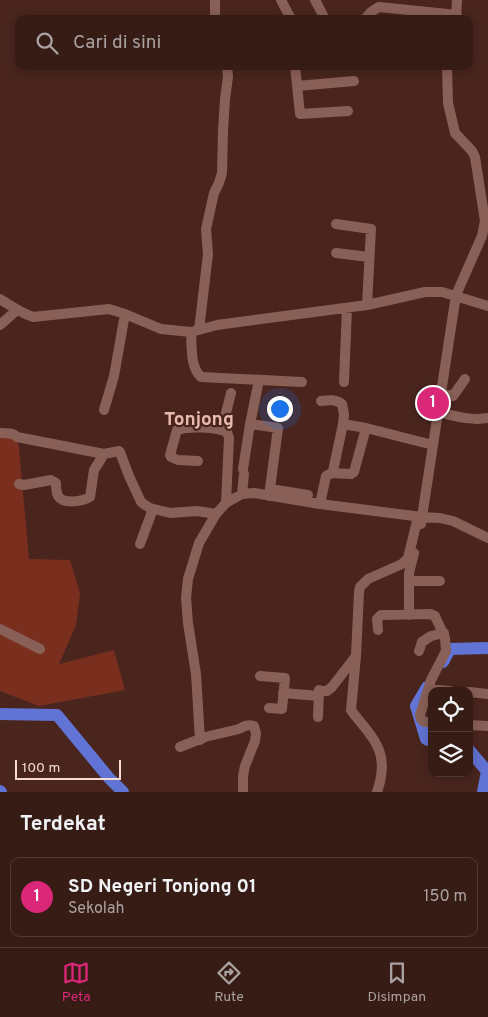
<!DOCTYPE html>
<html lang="id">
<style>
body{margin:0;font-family:Overpass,sans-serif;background:#422923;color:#f1f3f6}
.controls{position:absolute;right:15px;bottom:15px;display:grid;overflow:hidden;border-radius:10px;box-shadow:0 2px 12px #0003}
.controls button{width:45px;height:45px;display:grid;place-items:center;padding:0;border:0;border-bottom:1px solid #513a35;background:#371c16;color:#f1f3f6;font:25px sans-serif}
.scale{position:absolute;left:15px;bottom:12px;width:106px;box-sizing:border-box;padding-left:5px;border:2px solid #f3dad5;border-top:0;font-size:14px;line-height:18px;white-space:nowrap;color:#f3dad5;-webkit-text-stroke:4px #49251e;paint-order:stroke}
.you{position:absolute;left:279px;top:408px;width:18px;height:18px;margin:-12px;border:4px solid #fff;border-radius:50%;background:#1a73e8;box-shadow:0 0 0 8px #1a73e833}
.badge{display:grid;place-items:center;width:32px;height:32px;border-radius:50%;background:#db2777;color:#fff;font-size:16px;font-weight:700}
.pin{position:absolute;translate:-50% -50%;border:2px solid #fff;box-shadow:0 1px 5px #0006}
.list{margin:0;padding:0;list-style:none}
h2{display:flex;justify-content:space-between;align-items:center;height:65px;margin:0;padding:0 20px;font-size:21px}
h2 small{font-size:16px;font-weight:400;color:#aaa1a1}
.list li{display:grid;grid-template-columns:32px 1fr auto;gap:15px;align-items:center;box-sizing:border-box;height:80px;margin:0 10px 10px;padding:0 10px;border:1px solid #513a35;border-radius:10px}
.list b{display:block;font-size:19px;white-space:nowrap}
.list p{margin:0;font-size:16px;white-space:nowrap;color:#aaa1a1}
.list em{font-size:16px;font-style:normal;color:#aaa1a1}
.icon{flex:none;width:28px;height:28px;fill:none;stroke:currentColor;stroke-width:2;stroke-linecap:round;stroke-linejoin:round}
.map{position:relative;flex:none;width:488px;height:792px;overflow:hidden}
.search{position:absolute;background:#371c16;box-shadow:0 2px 12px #0003;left:15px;right:15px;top:15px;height:55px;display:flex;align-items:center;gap:12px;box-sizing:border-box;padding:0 18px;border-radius:10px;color:#aaa1a1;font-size:19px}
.sheet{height:155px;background:#371c16}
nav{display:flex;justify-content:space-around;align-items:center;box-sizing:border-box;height:70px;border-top:1px solid #513a35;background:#371c16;font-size:14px;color:#aaa1a1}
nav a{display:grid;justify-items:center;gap:2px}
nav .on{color:#db2777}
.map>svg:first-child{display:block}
.green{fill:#7a2e1e}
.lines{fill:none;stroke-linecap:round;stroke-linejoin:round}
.river{stroke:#6173d4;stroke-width:12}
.minor{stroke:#896057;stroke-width:10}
.labels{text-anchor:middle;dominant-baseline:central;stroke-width:4.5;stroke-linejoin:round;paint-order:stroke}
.quarter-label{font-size:19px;font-weight:bold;fill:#e8b9ae;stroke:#49251e}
</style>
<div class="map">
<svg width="488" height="792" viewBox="0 0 488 792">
<rect width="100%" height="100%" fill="#49251e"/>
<!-- green -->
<path class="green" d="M0,437l18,1 11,121 41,1 10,33 -4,32 -17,39 55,-14 11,40 -86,16 -39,-15z"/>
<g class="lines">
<!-- river -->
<path class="river" d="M443,662l7,-13 38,-1
M427,687l-11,19 10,33 6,2
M0,714l57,1 52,63 14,14
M469,750l18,21 -4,21
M0,791l1,1"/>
<!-- minor -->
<path class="minor" d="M281,0l10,19
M315,0l10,19
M215,19v-19
M365,19l6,-7 8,-5 78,8
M456,19l1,-19
M295,66l5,48 48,-3
M297,86l57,-5
M336,224l35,5 -4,76
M336,253l33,4
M0,299c11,7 21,14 33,18l76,-8 16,5 36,15 30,3 26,-7 150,-20 58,-13h17l46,14
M0,325l17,-15
M199,330l9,-76 -2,-25 8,-36 5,-10 3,-10 1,-42 2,-32 3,-22 -1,-11
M191,332c1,15 -1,35 10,45l101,5
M344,382l3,-74
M440,394l13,2 12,-17
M104,410l10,-34 11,-62
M438,412c17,4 33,9 50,6
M250,424l28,4 -9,68
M343,424l23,4 67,17
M222,429l9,-36
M0,433c6,0 14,0 17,4l87,17 15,-3 1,1 9,24 12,26 4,3 5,3 20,5 27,-2 19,3
M198,461l-20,-1 -7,-3 -1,-2 7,-25c13,-4 38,-3 50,2l2,6 -3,65
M243,469l7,-45 8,-39
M332,473l19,1 3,-2 12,-44
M19,484l5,1 27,-5 5,3c0,4 0,9 2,13 6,9 25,5 32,1l4,-27 10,-16
M270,489l38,6
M242,494l2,-20
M320,504l6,-28 6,-3 1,-2 10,-47 1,-10 -2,-10c-7,-5 -13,-4 -21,-3
M421,524l1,-7 18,1 13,3 35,17
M140,544l13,-35
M409,581h31
M409,615v-42l5,-20
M0,629l40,20
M378,630l-1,-11 4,-4 49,-1 5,2 10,22 1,13 -15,29 -11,35 1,4 3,3h8
M419,651l3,-9 9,-6 13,-3
M260,676l25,2 -3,31 -13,-1
M428,689l22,2
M319,691h8l5,-4 24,-31
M469,692l19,2
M283,693l36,3
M318,717l1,-27
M469,725l19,1
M200,740l-4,-66 -8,-51 -2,-25 2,-19 11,-36 17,-29 10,-11 16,-9 12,-1 66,11 102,13 34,-222 26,-59 3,-15 -10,-64 -3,-6 -17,-18 -7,-30 -1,-37
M180,747l25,-10 34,-8c5,-3 9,-5 15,-3l2,8 -1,7 -10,25 -2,10v16
M377,792c13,-38 -1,-51 -24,-79l-2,-3 5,-54 3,-64 1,-5 8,-8 34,-15 6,-6 10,-41"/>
</g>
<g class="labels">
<!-- quarter labels -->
<g class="quarter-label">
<text x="199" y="420">Tonjong</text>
</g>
</g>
</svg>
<div class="controls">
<button><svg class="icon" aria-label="locate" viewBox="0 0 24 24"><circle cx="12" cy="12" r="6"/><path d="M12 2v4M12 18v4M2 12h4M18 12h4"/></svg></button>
<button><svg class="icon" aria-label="layers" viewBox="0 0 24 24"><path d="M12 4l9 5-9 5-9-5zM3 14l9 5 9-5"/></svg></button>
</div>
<div class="scale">100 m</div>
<div class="you"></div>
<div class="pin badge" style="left:433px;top:403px">1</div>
<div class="search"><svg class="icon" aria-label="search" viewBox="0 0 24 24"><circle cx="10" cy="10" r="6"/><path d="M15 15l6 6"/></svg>Cari di sini</div>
</div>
<section class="sheet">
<h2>Terdekat<small></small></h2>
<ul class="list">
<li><span class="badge">1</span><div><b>SD Negeri Tonjong 01</b><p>Sekolah</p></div><em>150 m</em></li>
</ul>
</section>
<nav>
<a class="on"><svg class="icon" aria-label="map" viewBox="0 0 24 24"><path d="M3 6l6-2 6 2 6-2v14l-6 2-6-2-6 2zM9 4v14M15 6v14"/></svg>Peta</a>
<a><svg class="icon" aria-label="directions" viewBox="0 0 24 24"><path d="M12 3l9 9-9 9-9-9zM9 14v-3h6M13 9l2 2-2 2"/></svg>Rute</a>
<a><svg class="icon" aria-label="saved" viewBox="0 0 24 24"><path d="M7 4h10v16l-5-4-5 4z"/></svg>Disimpan</a>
</nav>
